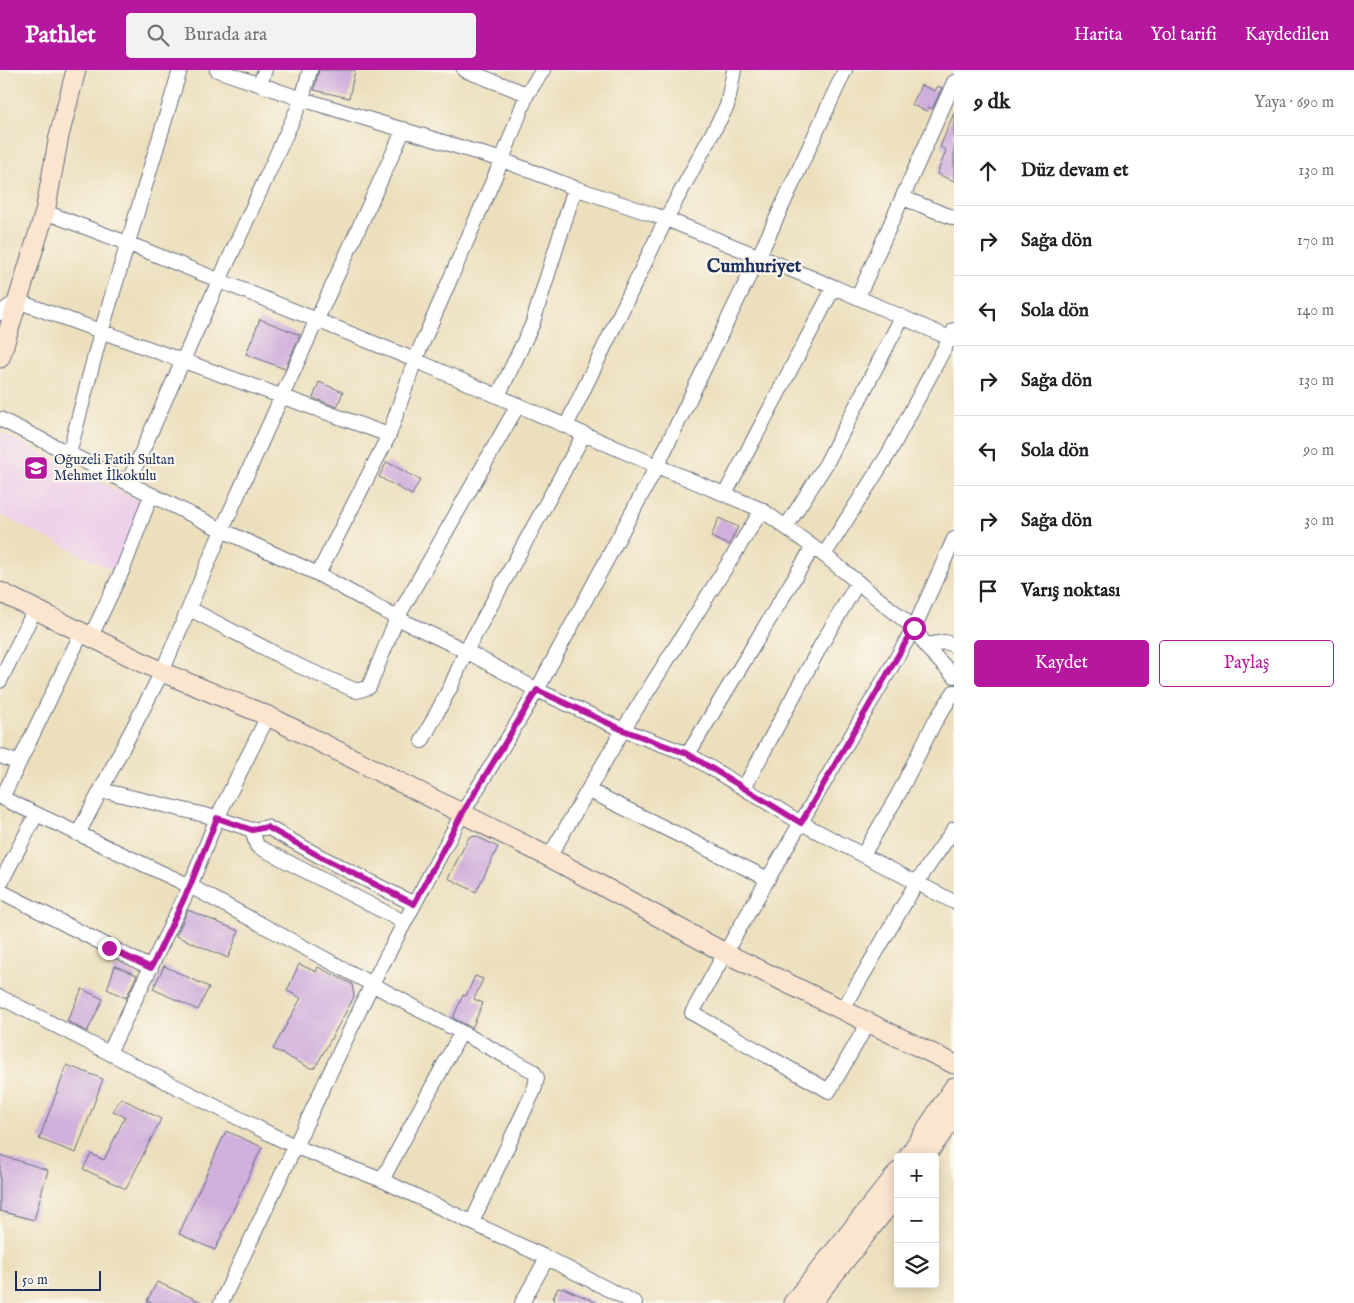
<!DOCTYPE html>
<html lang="tr">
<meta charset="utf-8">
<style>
body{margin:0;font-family:"IM FELL English",serif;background:#f2f2f2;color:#202124}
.controls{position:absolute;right:15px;bottom:15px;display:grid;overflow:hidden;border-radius:5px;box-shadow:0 2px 12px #0003}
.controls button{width:45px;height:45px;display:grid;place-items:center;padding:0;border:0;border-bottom:1px solid #e0e0e0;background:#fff;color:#202124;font:25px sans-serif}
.scale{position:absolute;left:15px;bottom:12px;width:86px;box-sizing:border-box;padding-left:5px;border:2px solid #1b2f5e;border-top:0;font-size:14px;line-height:18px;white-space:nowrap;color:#1b2f5e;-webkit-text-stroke:4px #fbf7ec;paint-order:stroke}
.stop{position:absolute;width:15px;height:15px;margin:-11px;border:4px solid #b5179e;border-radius:50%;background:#fff}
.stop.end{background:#b5179e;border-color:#fff;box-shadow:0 1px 5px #0008}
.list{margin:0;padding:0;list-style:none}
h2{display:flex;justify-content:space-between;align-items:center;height:65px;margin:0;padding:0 20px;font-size:21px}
h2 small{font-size:16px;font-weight:400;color:#757577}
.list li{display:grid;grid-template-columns:32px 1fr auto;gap:15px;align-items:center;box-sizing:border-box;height:70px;padding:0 20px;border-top:1px solid #e0e0e0}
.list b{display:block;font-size:19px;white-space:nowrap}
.list em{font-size:16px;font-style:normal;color:#757577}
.actions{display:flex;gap:10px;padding:15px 20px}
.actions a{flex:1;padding:11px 0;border:1px solid #b5179e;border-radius:5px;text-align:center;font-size:18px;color:#b5179e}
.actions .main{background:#b5179e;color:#fff}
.icon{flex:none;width:28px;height:28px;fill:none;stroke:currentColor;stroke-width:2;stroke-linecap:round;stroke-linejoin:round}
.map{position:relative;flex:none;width:954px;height:1233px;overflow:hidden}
header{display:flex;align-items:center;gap:30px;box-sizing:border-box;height:70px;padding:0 25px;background:#b5179e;color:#fff}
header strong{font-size:24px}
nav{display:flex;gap:28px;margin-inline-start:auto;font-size:18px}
.search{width:350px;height:45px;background:#f2f2f2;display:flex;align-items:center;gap:12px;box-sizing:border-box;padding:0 18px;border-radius:5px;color:#757577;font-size:19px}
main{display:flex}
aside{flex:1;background:#fff}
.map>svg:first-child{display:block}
.built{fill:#edd1e9}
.building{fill:#cfafdb}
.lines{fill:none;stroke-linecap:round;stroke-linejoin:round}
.street-casing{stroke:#646d7f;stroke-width:16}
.secondary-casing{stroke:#646d7f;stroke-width:21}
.street{stroke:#fff;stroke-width:14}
.secondary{stroke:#fce5cf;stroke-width:19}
.route{stroke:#b5179e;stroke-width:6}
.labels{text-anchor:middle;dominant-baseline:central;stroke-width:4.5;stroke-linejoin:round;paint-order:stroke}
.poi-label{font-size:14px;fill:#1b2f5e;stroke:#fbf7ec;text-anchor:start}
.district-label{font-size:19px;font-weight:bold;fill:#1b2f5e;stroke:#fbf7ec}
</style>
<header>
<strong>Pathlet</strong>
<div class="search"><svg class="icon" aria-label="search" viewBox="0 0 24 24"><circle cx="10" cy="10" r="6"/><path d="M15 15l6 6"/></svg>Burada ara</div>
<nav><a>Harita</a><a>Yol tarifi</a><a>Kaydedilen</a></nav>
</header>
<main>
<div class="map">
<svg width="954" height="1233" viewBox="0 0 954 1233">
<rect width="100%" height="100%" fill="#fbf7ec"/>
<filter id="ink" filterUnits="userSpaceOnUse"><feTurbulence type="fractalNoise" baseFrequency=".02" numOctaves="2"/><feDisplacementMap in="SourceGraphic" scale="10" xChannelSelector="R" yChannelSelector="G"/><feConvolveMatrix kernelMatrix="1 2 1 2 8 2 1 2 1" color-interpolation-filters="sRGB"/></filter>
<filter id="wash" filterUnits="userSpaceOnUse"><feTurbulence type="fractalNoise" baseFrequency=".0096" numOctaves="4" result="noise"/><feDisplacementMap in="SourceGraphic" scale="20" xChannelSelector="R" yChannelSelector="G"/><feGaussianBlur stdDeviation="1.12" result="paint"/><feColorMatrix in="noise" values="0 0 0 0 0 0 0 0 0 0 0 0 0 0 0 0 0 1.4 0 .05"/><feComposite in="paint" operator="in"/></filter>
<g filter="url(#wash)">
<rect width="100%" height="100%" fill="#ecdfbd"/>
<!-- built -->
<path class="built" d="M0,362l144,71 -26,70 -118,-58z"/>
<g id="blocks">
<!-- building -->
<path class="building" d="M319,0h36l-6,28 -35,-8z
M921,15l14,6 3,-5 4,2 -10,21 -4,-2 -2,4 -14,-6z
M954,43v68l-17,-7 9,-24 -6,-3z
M260,249l40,16 -15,34 -39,-15z
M319,312l24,10 -6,15 -24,-9z
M387,392l33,18 -8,15 -33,-18z
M719,448l19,9 -9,18 -18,-8z
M476,766l22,11 -22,45 -28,-14 21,-41z
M188,840l51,21 -11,27 -52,-22z
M299,894l17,8 2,-5 34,17 2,13 -39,71h-5l-37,-19 28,-51 -14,-7z
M115,896l22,9 -11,23 -19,-9z
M164,896l45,21 -11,23 -45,-21z
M475,906l8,3 -9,20 9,4 -11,25 -19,-10 10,-23 3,1z
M82,919l21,10 -16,33 -20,-11z
M67,995l36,14 -27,74 -37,-14z
M121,1028l40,21 -35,70 -43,-20 8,-15 13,6 21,-43 -12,-6z
M226,1061l36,16 -47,103 -36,-16z
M0,1085l48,15 -14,50 -34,-9z
M157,1212l47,21h-52l-5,-2z
M558,1218l4,1 1,-1 35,15h-45l2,-4 -2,-1z"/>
</g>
</g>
<g filter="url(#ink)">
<use href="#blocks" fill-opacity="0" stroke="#646d7f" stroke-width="1"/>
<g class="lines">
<defs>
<path id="street" d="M217,0l85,29 200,61 73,28 91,31 168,68 120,53
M464,0l63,24
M260,14l5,-14
M903,128l51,20
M45,142l82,31 288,117 242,106 105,44 62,45 90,73 15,22 25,26
M858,227l96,-215
M0,243l17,-12 372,134
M498,326l34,-71 43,-137
M0,349l222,111 96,44 79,44 69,33 71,39 86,40 65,24 113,69 153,79
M566,356l100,-207 61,-113 7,-36
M69,384l32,-122 79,-262
M128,413c57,-129 116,-256 174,-384l8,-29
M725,424l109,-207
M786,457l40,-63 76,-147
M824,485l65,-102 65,-123
M318,504l71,-139 26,-75 87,-200 25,-66 16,-24
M190,539l109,57 58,25 12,-4 28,-69 121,-213
M91,566l32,-67 28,-74
M926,575l19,-3 9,3
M0,611l35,-72
M422,671l29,-55 15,-35 118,-217
M688,684l125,-207
M0,686l19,7
M744,718l77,-143 37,-63
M101,720l116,28 35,12 5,16 147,76
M588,720l180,89
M0,727l190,89 343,185 4,7 -3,12 -62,132
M2,728l80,-166
M252,760l15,-3 54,30 93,47
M78,764l84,-162 60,-142 60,-134 122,-267
M863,785l36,-62 35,-70 20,-31
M549,787l74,-127 139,-220
M0,814l36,-69
M0,821l151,77
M0,927l109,56 187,94 86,33 165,78 88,45
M842,941l75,-129 37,-53
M868,953l-39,68 -137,-78 33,-60 189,-325 40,-89
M109,983l81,-167 27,-68 51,-102
M382,1110l79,-147
M221,1233l151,-319 90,-170 75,-124 120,-224 108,-223 80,-173
M522,1233l25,-45"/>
<path id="secondary" d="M0,288l45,-146 14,-76 17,-66
M0,522l162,80 106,44 281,141 176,96 229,111
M908,1087l46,-70
M925,1087l29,-41
M793,1233l105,-131
M811,1233l87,-109"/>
</defs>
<!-- street casing -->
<use href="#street" class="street-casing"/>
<!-- secondary casing -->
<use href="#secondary" class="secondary-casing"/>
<!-- street -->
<use href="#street" class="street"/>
<!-- secondary -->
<use href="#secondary" class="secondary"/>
</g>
</g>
<g class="lines" filter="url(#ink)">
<!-- route -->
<path class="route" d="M109,878l42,20 39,-82 27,-68 35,12 15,-3 54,30 93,47 48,-90 75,-124 86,40 65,24 113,69 113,-195"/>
</g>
<!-- icons -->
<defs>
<symbol id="school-square" viewBox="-11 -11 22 22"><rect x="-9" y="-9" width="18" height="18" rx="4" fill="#b5179e" stroke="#fbf7ec"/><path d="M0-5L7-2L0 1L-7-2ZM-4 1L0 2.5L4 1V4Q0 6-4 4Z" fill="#fff"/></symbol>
</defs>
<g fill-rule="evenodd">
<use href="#school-square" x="22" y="384" width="28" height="28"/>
</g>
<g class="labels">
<!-- poi labels -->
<g class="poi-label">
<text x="54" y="390">Oğuzeli Fatih Sultan<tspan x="54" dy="16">Mehmet İlkokulu</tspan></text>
</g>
<!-- district labels -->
<g class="district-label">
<text x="754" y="197">Cumhuriyet</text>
</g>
</g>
</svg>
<div class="controls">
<button>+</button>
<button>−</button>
<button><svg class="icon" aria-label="layers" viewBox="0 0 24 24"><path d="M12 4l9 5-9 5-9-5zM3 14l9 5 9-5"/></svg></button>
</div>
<div class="scale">50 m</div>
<div class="stop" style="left:914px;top:558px"></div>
<div class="stop end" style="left:109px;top:878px"></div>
</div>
<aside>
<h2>9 dk<small>Yaya · 690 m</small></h2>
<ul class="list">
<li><svg class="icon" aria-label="ahead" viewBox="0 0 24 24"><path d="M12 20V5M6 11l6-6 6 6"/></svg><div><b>Düz devam et</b></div><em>130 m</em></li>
<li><svg class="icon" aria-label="right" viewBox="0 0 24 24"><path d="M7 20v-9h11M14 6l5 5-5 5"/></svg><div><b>Sağa dön</b></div><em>170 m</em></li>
<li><svg class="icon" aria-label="left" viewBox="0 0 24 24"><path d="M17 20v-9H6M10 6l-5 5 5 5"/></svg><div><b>Sola dön</b></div><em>140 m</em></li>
<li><svg class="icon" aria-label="right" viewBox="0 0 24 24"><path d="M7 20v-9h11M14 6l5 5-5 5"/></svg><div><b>Sağa dön</b></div><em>130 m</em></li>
<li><svg class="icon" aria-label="left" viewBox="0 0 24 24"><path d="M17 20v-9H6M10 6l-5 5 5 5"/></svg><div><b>Sola dön</b></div><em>90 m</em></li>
<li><svg class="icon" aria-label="right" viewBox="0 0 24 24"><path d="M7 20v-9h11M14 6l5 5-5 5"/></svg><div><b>Sağa dön</b></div><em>30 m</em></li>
<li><svg class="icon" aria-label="arrive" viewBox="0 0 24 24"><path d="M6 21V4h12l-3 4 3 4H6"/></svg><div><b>Varış noktası</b></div></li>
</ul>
<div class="actions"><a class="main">Kaydet</a><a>Paylaş</a></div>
</aside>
</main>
